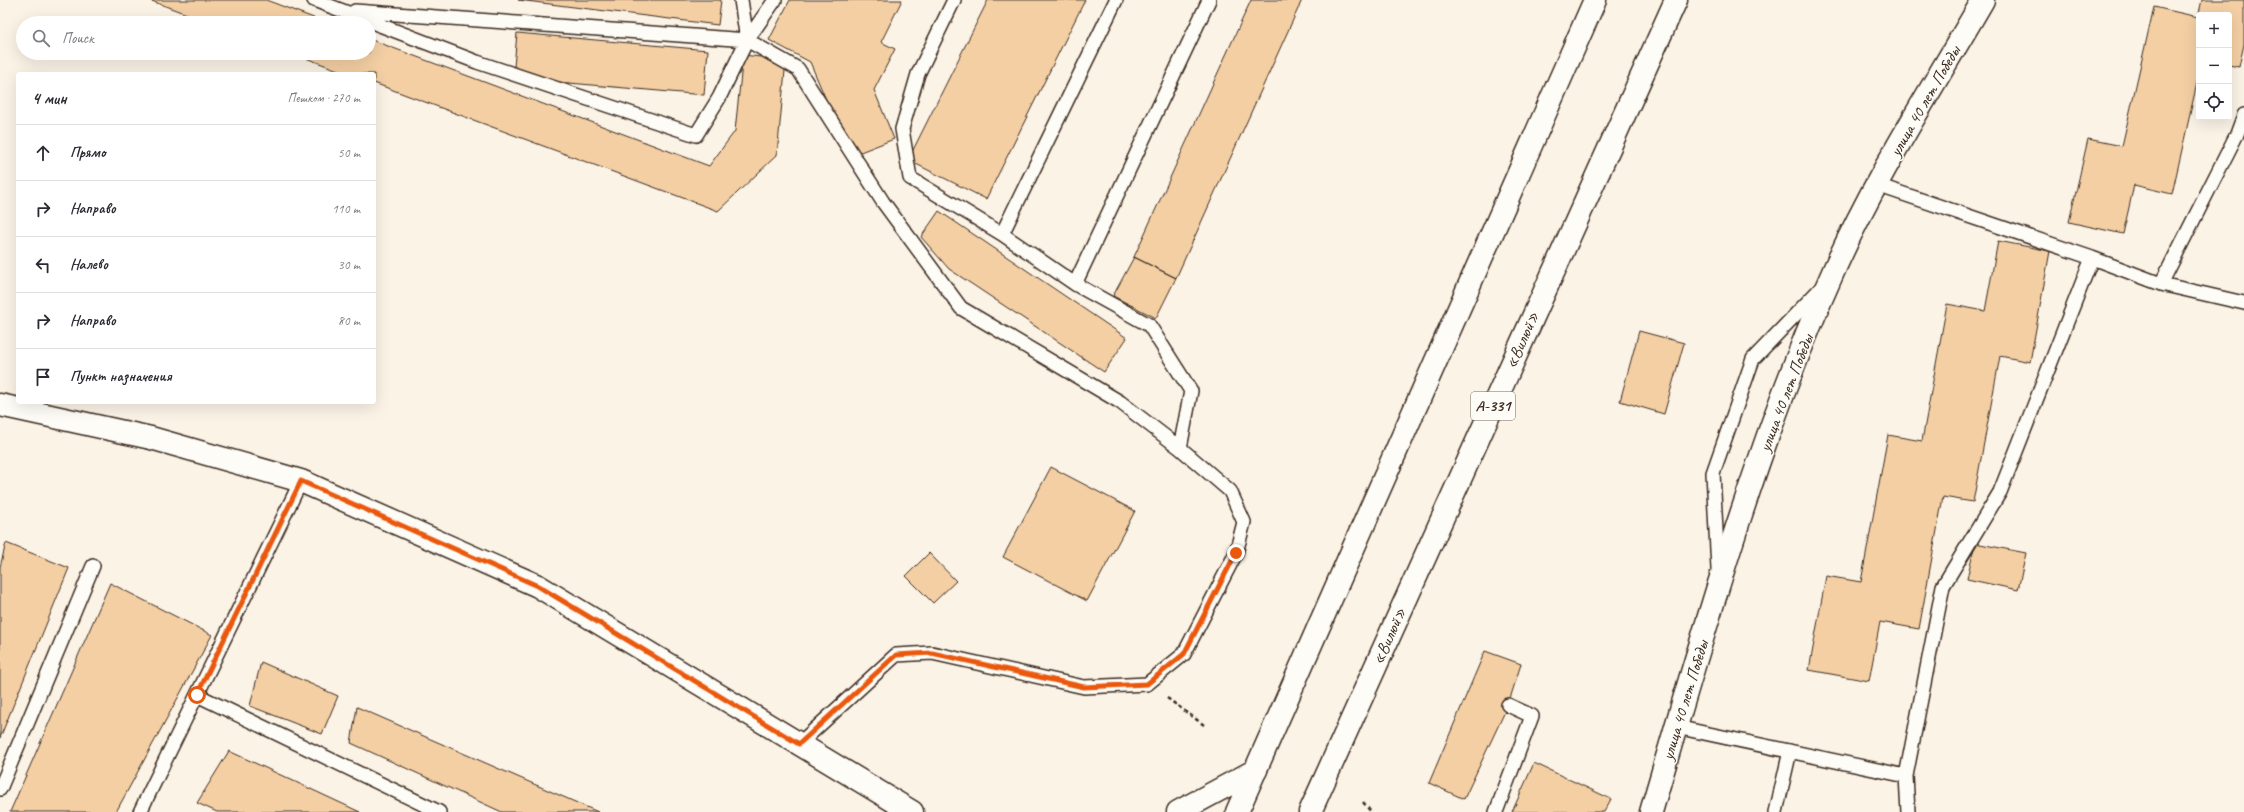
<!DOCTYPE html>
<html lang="ru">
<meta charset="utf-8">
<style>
body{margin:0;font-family:Caveat,sans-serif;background:#f2f2f3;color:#2b2b33}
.controls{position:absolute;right:12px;top:12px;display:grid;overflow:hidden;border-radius:4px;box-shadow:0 4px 16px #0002}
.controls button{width:36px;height:36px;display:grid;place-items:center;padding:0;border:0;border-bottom:1px solid #e1e1e2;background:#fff;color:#2b2b33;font:20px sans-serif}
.stop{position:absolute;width:12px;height:12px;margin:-9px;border:3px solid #ea580c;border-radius:50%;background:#fff}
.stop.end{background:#ea580c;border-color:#fff;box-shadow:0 1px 4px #0008}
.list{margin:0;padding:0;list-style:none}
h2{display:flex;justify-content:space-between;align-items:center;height:52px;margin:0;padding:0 16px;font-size:17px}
h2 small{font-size:13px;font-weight:400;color:#7c7c81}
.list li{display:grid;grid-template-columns:26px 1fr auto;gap:12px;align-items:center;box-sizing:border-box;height:56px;padding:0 16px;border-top:1px solid #e1e1e2}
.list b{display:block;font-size:15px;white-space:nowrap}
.list em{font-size:13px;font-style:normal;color:#7c7c81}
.icon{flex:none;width:22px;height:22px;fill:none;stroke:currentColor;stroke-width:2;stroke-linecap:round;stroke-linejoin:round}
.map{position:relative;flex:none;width:2244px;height:812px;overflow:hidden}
.search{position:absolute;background:#fff;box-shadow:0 4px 16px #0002;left:16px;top:16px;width:360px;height:44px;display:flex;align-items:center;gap:10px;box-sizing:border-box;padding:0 14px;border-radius:22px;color:#7c7c81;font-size:15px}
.panel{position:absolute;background:#fff;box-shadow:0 4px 16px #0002;left:16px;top:72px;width:360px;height:332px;border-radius:4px}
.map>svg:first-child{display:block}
.building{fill:#f4cfa4;stroke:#3b2a1e}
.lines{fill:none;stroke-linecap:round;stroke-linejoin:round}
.service-casing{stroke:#3b2a1e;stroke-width:16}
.minor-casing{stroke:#3b2a1e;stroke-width:25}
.tertiary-casing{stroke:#3b2a1e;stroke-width:25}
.trunk-casing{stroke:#3b2a1e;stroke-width:25}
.path{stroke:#3b2a1e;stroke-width:2.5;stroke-dasharray:4 3;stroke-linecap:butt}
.service{stroke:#fdfcf7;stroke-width:13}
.minor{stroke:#fdfcf7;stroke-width:22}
.tertiary{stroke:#fdfcf7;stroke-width:22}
.trunk{stroke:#fdfcf7;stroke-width:22}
.route{stroke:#ea580c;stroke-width:5}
.labels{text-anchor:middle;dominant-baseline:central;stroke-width:3;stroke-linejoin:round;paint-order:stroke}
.shield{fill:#fdfcf7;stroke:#75695f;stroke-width:1}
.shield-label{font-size:16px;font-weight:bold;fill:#3b2a1e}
.street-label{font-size:17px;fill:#3b2a1e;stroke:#fdfcf7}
</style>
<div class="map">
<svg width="2244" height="812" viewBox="0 0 2244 812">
<rect width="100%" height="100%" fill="#fbf3e6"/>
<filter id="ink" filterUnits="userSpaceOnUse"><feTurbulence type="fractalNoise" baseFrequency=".025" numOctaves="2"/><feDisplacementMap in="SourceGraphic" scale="8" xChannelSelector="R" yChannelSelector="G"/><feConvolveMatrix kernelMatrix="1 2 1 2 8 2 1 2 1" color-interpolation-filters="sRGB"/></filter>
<g filter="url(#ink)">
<!-- building -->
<path class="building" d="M149,0h117l61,23h-116z
M518,0h203l-3,25z
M790,0h112l-21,42 14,7 -21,41 20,49 -44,17 -40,-94 -41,-22z
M988,0h97l-99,199 -78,-39z
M1251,0h51l-126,278 -42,-21z
M2202,0h42v44l-5,23 -10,-2v-50h-30v59l-27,120 -38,-9 -11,49 -54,-12 19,-83 34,7 32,-139 44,10z
M517,33l191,17 -4,45 -191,-17z
M369,39l340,127 26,-35 8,-76 43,5 -9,95 -59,56 -344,-128v-9h-25l-57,-21h77z
M939,211l188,127 -23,34 -155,-103 -28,-32z
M1998,241l52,10 -20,111 -30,-6 -27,146 -30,-5 -24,132 -39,-7 -11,59 -60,-11 17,-94 35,6 27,-147 34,6 25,-137 38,7z
M1134,257l42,21 -20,40 -43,-22z
M1639,331l45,12 -20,71 -44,-13z
M1051,467l84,44 -48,90 -84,-44z
M6,543l63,25 -69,170v-171z
M1975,543l51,10 -8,37 -51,-11z
M929,553l27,28 -23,22 -27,-27z
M110,583l102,52 -96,177h-106z
M1485,651l36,13 -13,41 -44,94 -35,-16z
M261,662l77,34 -16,38 -72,-28z
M357,707l241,105h-96l-151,-69z
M229,751l131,61h-143l-20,-9z
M1534,763l77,36 -7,13h-92z"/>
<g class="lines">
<defs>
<path id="service" d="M314,0l163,62 219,73 23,-37 28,-58 51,29 85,133 78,106 159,94 60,46 50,43 14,31 -8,31 -52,101 -37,30 -63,3 -152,-34 -36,2 -97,89
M741,0l6,40
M954,0l-36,74 -16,55 8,49 92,56 73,50
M355,11l392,29
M747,40l28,-40
M1877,185l215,73 69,26 83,19
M1002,234l114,-234
M2161,284l76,-150 7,-19
M1180,448l11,-57 -42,-66 -74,-41 134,-284
M1718,569l-5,-96 40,-114 69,-72
M197,695l242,117
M1676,727l230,49 37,-190 57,-94 92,-234
M1906,776l2,36
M0,789l93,-223
M140,812l161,-331
M1496,812l36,-96 -24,-11
M1776,812l14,-61"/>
<path id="minor" d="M0,405l151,33 150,43 237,105 374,226
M1178,812l78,-42"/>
<path id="tertiary" d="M1651,812c52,-177 104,-364 179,-533 42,-97 100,-187 153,-279"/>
<path id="trunk" d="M1237,812l358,-812
M1310,812l366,-812"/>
</defs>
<!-- service casing -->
<use href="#service" class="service-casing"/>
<!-- minor casing -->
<use href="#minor" class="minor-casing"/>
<!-- tertiary casing -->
<use href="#tertiary" class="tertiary-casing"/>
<!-- trunk casing -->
<use href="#trunk" class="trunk-casing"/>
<!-- path -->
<path class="path" d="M1167,698l37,27
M1363,802l8,10"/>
<!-- service -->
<use href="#service" class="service"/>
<!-- minor -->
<use href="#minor" class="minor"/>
<!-- tertiary -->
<use href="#tertiary" class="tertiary"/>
<!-- trunk -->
<use href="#trunk" class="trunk"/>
</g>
</g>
<g class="lines" filter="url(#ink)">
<!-- route -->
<path class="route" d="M197,695l104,-214 237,105 261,158 97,-89 36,-2 152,34 63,-3 37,-30 52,-101"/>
</g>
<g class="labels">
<!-- shield labels -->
<rect class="shield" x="1471" y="392" width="44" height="28" rx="3"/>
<g class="shield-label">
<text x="1493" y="406">А-331</text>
</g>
<!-- street labels -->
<g class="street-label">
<text transform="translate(1925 101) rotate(-60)">улица 40 лет Победы</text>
<text transform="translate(1522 340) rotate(-66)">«Вилюй»</text>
<text transform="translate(1786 393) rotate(-69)">улица 40 лет Победы</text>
<text transform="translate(1389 636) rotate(-66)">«Вилюй»</text>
<text transform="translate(1685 700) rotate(-73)">улица 40 лет Победы</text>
</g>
</g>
</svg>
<div class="controls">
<button>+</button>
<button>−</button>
<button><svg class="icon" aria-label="locate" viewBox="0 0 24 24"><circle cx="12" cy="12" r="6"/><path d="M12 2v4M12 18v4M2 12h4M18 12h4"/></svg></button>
</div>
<div class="stop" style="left:197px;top:695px"></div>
<div class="stop end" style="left:1236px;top:553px"></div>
<div class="search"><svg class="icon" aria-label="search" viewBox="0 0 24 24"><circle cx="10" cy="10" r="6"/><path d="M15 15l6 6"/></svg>Поиск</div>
<section class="panel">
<h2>4 мин<small>Пешком · 270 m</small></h2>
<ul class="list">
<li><svg class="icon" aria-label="ahead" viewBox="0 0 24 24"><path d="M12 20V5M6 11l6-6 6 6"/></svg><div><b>Прямо</b></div><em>50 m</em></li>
<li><svg class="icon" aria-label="right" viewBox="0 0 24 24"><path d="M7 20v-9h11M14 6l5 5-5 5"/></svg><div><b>Направо</b></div><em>110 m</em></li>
<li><svg class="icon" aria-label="left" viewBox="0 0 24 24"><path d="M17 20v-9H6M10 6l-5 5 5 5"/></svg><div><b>Налево</b></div><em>30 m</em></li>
<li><svg class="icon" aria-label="right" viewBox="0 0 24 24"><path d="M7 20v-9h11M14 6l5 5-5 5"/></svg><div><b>Направо</b></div><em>80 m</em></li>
<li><svg class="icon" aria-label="arrive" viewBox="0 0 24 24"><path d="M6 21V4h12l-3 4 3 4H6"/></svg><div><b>Пункт назначения</b></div></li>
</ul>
</section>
</div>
